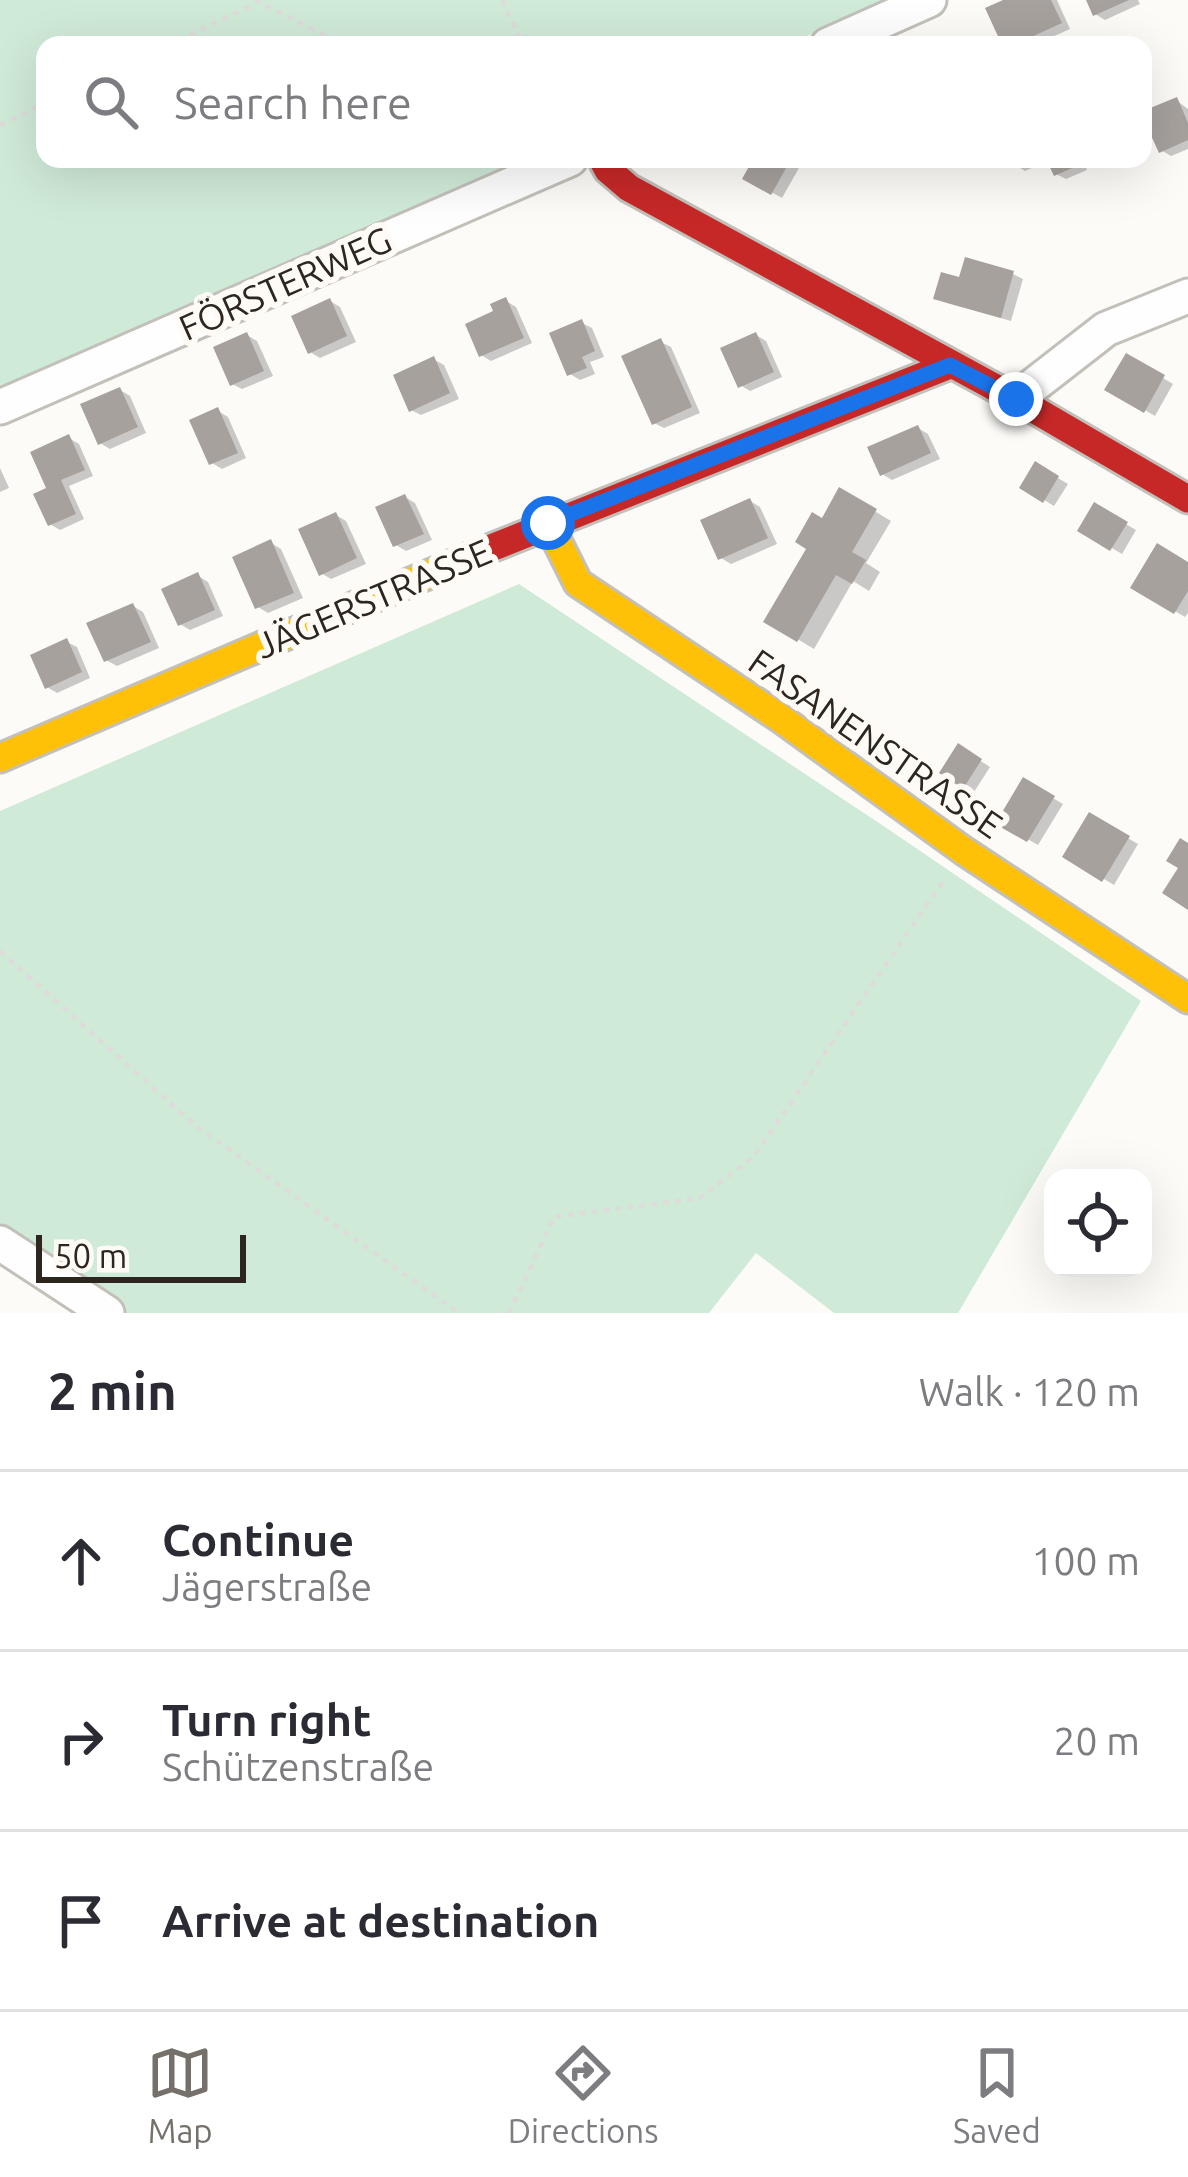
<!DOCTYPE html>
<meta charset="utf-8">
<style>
body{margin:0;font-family:Ubuntu,sans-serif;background:#f2f2f3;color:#2b2b33}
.controls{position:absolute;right:36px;bottom:36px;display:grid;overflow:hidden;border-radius:24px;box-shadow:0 12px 48px #0002}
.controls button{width:108px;height:108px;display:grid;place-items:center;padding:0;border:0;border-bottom:3px solid #e1e1e2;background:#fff;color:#2b2b33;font:60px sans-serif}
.scale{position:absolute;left:36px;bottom:30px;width:210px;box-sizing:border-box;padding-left:12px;border:6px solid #2c261e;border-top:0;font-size:33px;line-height:42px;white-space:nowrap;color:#2c261e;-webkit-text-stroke:9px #fefbf7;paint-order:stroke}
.stop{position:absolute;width:36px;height:36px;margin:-27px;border:9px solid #1a73e8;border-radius:50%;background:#fff}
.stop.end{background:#1a73e8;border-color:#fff;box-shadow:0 3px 12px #0008}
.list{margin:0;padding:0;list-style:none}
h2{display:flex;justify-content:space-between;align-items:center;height:156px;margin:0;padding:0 48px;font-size:51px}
h2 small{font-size:39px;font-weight:400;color:#7c7c81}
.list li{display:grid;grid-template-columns:78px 1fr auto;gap:36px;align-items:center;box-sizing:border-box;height:180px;padding:0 48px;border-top:3px solid #e1e1e2}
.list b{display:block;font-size:45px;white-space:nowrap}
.list p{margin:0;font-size:39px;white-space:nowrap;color:#7c7c81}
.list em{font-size:39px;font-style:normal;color:#7c7c81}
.icon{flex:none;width:66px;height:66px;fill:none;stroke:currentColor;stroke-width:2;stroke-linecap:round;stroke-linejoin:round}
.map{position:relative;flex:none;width:1188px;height:1313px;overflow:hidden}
.search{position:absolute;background:#fff;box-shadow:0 12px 48px #0002;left:36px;right:36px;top:36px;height:132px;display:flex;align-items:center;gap:30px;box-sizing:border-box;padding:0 42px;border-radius:24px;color:#7c7c81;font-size:45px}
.sheet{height:696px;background:#fff}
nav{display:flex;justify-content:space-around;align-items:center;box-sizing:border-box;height:168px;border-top:3px solid #e1e1e2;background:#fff;font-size:33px;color:#7c7c81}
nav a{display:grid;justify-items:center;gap:6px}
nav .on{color:#75716a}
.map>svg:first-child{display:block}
.green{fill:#d0ead8}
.shadow{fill:#0003}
.building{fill:#a6a19d}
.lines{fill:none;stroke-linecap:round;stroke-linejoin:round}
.street-casing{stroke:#c3c0ba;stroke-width:39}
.slow-casing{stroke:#c3c0ba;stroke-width:33}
.jam-casing{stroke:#c3c0ba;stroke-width:33}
.path{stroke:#dedcdb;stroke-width:4.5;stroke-dasharray:6 6;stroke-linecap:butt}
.street{stroke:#fffefe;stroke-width:33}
.slow{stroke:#ffc107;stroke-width:27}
.jam{stroke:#c62828;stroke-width:27}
.route{stroke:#1a73e8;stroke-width:15}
.labels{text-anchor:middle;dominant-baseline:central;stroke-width:12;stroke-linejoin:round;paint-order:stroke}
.street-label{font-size:36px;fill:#2c261e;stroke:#fefbf7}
</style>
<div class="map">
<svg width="1188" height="1313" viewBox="0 0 1188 1313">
<rect width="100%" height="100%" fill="#fdfbf8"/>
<!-- green -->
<path class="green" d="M0,0h889l-103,45h-741v114h479l-524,228z
M519,584l369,245 253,172 -183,312h-124l-78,-60 -47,60h-583l-126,-90v-412z"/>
<!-- shadow -->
<path class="shadow" d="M1010,0h47l13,29 -36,16h-29z
M1089,0h49l2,4 -35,16 -10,-6z
M1176,100l12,9v40l-17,7 -10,-6z
M756,159h28l15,9 -17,30 -36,-20z
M1012,159h70l5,11 -21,9 -10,-5 -6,-14 -25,11 -10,-6z
M1013,274l10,5 -12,42 -64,-18 -10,-6 24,-16z
M330,301l10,6 16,35 -36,16 -10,-6z
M506,301l10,6 16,36 -41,18 -10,-6 16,-42z
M582,323l10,5 12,29 -14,5 5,12 -15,6 -10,-6z
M247,335l10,6 16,35 -31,13 -10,-5z
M756,335l10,6 16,36 -32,14 -10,-6z
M661,342l10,5 29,66 -36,15 -10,-5z
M1127,357l46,27 -18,32 -47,-27z
M433,359l11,6 15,34 -38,16 -10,-5z
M120,390l10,6 16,37 -36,16 -10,-6z
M218,411l10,6 18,41 -24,11 -10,-6z
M918,428l10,6 12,25 -48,21 -10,-6z
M69,438l10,6 14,32 -24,10 15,33 -24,11 -10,-6v-35z
M1036,465l32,19 -14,22 -31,-19z
M0,468l9,20 -9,4z
M841,491l50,30 -25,42 14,9 -11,19 -16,-10 -39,68 -47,-28z
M405,497l10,6 17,37 -26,11 -10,-6z
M750,501l10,6 17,37 -46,20 -10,-6z
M1095,506l41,24 -14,24 -41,-24z
M336,515l10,6 20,43 -35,15 -10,-6z
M271,543l10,6 22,49 -35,15 -10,-6z
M1188,565v48l-3,4 -51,-30z
M198,576l10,6 15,34 -33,14 -10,-6z
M133,606l10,6 16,36 -42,18 -11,-6z
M67,642l10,5 13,31 -33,15 -10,-6z
M959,747l31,20 -16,25 -31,-19z
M1024,781l39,23 -25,41 -39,-22z
M1090,816l48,28 -24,41 -48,-29z"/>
<!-- building -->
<path class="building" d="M1003,0h48l11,23 -48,22h-12l-17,-37z
M1086,0h43l-36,16z
M1177,97l11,26v17l-29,13 -16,-35v-7z
M753,159h38l-20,36 -29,-16z
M1046,159h30l3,6 -25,11z
M965,257l49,14 -13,47 -68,-19 8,-27 18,5z
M506,297l18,41 -45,19 -14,-33 28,-13 -3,-7z
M330,298l17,38 -39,18 -17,-38z
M582,319l13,32 -13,6 5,11 -20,8 -18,-43z
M247,332l17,39 -34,15 -17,-39z
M756,332l18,40 -36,16 -18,-40z
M661,338l31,69 -40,18 -31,-69z
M1126,353l39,22 -21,38 -40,-23z
M434,356l16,37 -41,19 -16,-37z
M120,387l18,40 -40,18 -18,-41z
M218,407l20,46 -29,12 -20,-45z
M918,425l13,28 -51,23 -13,-29z
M69,434l16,36 -24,10 15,34 -28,12 -15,-32 13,-6 -16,-36z
M1035,461l24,15 -16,27 -24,-15z
M839,487l38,22 -25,43 14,8 -14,24 -16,-9 -39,67 -34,-20 43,-73 -11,-7 17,-30 10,6z
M405,494l19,40 -31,13 -18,-40z
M750,498l18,40 -50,22 -18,-40z
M1094,502l34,20 -18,29 -33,-20z
M336,512l21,46 -38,18 -21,-47z
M271,539l23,54 -39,16 -23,-52z
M1157,543l31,19v29l-14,23 -44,-26z
M198,572l17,38 -37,16 -17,-37z
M133,603l18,39 -47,20 -18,-39z
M67,638l15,34 -37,17 -15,-34z
M958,743l24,16 -19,30 -24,-16z
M1023,777l32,19 -28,46 -32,-18z
M1089,812l41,24 -28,46 -40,-25z
M1180,838l8,5v67l-26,-17 16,-25 -12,-7z"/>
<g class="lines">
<defs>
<path id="street" d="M828,45l101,-45
M1016,399l90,-70 82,-33
M0,407l570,-248
M0,1243l107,70"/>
<path id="slow" d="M548,523l30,60 202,135 184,133 224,148
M0,758l481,-206"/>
<path id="jam" d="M602,159l6,11 21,18 387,211 172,100
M481,552l469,-187"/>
</defs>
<!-- street casing -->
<use href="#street" class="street-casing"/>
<!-- slow casing -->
<use href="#slow" class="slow-casing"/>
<!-- jam casing -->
<use href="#jam" class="jam-casing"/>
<!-- path -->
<path class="path" d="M255,0l89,45
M502,0l21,45
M168,45l87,-41
M0,125l45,-21
M0,951l196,175 263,187
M509,1313l45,-96 146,-19 54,-42 190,-276"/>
<!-- street -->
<use href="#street" class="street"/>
<!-- slow -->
<use href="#slow" class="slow"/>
<!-- jam -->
<use href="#jam" class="jam"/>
</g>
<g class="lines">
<!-- route -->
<path class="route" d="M548,523l402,-158 66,34"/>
</g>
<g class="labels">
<!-- street labels -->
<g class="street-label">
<text transform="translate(285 283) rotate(-24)">FÖRSTERWEG</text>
<text transform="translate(373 598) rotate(-23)">JÄGERSTRASSE</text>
<text transform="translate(876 743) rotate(35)">FASANENSTRASSE</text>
</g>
</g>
</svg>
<div class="controls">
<button><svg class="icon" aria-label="locate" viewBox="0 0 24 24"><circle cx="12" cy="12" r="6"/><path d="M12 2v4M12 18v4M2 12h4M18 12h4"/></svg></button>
</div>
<div class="scale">50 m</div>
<div class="stop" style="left:548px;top:523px"></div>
<div class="stop end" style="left:1016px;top:399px"></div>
<div class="search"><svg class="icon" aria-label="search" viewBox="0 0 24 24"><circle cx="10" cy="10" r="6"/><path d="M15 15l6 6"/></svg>Search here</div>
</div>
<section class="sheet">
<h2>2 min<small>Walk · 120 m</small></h2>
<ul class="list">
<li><svg class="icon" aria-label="ahead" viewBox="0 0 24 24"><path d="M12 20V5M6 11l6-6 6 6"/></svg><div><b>Continue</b><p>Jägerstraße</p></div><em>100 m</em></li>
<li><svg class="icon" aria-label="right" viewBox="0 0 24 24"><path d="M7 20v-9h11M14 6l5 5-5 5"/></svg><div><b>Turn right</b><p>Schützenstraße</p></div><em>20 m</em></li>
<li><svg class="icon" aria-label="arrive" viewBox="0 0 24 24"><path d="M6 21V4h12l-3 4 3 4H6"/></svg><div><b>Arrive at destination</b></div></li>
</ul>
</section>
<nav>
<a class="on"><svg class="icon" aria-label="map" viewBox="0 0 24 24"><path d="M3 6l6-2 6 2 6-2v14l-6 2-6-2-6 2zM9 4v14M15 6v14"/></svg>Map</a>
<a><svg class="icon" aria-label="directions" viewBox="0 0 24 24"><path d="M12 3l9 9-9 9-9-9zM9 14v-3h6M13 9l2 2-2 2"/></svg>Directions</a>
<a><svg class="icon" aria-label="saved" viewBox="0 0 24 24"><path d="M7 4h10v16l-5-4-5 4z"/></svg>Saved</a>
</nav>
